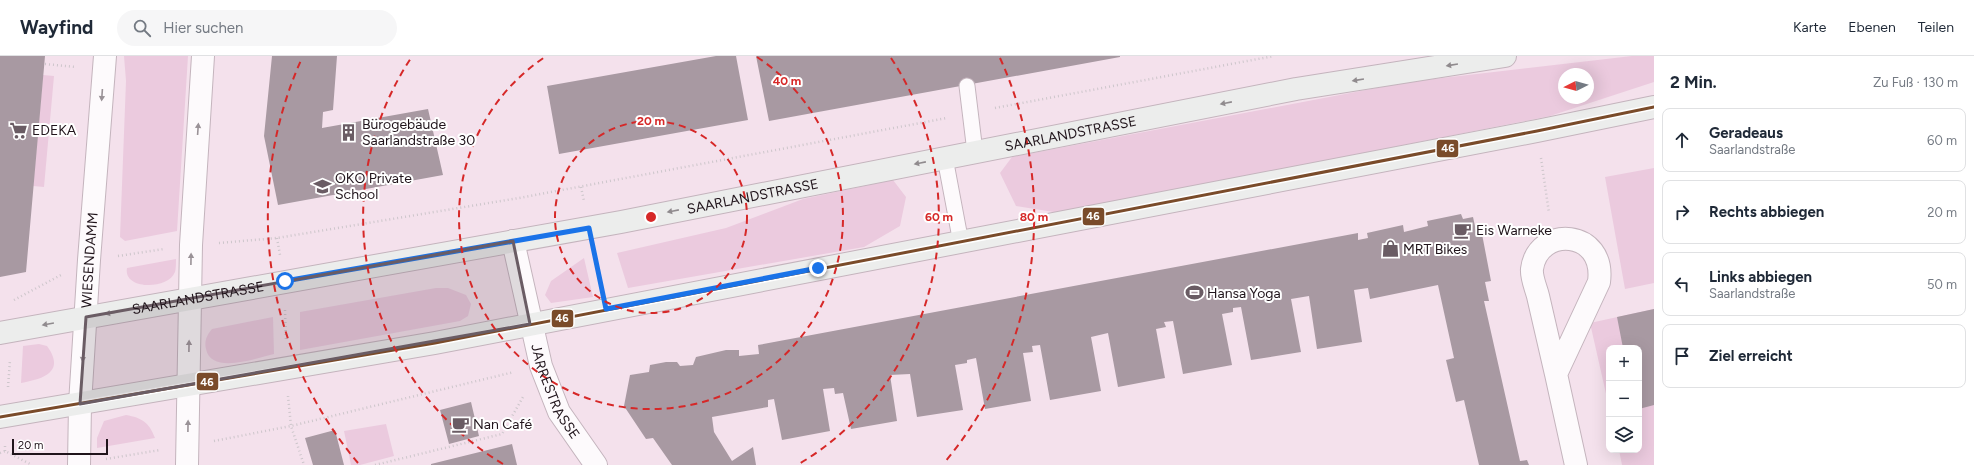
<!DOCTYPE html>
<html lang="de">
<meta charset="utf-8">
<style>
body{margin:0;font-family:Figtree,sans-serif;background:#f6f6f7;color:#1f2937}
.controls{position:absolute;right:12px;bottom:12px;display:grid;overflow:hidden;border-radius:8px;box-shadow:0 4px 16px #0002}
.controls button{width:36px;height:36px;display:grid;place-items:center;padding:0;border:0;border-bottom:1px solid #e0e1e3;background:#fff;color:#1f2937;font:20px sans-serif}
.compass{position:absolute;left:1558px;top:12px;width:36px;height:36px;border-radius:50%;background:#fff;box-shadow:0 4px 16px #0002;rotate:264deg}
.scale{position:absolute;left:12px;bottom:10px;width:96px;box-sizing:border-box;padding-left:4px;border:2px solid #20141b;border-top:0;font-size:11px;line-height:14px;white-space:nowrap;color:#20141b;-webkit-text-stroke:3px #fff;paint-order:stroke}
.stop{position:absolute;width:12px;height:12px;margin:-9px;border:3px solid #1a73e8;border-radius:50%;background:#fff}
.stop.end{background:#1a73e8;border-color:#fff;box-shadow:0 1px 4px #0008}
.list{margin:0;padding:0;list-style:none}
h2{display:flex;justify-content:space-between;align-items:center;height:52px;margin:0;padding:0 16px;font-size:17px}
h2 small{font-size:13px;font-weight:400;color:#747a83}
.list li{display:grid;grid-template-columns:26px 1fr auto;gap:12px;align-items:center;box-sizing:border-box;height:64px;margin:0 8px 8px;padding:0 8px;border:1px solid #e0e1e3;border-radius:8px}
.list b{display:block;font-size:15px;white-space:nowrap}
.list p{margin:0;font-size:13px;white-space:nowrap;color:#747a83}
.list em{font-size:13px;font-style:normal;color:#747a83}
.icon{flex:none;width:22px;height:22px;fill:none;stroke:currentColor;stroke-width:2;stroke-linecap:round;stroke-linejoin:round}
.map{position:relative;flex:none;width:1654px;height:409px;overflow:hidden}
header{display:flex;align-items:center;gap:24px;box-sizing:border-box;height:56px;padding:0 20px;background:#fff;border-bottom:1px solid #e0e1e3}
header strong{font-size:19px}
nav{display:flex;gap:22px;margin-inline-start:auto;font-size:14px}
.search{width:280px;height:36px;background:#f6f6f7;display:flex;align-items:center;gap:10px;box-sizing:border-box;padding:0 14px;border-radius:22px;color:#747a83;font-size:15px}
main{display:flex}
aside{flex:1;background:#fff}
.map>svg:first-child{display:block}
.green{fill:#ebcade;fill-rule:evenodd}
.building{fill:#a899a2}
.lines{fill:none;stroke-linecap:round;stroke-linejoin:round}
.service-casing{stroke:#c4b4bd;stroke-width:17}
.minor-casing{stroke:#c4b4bd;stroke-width:24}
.tertiary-casing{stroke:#c4b4bd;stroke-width:24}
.secondary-casing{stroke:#c4b4bd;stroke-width:24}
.path{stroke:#cdc6cb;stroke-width:2.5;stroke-dasharray:1 3;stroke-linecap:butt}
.service{stroke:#fdfafc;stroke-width:15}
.minor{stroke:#fdfafc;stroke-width:22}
.tertiary{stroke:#fdfafc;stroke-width:22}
.secondary{stroke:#ecedec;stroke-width:22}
.bus-1-casing{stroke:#fff;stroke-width:6}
.bus-1{stroke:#7a4b2a;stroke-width:3}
.oneway{fill:#908b8e}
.oneway2{fill:#9a9297}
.route{stroke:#1a73e8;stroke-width:5}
.marked{fill:#6a5c64;fill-opacity:0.2;stroke:#6a5c64;stroke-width:3;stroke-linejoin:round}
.ring{fill:none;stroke:#d62828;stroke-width:2;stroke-dasharray:7 5}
.labels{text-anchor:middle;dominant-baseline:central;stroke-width:4;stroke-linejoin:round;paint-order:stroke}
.poi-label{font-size:14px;fill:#20141b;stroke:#fff;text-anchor:start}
.street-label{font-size:14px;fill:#20141b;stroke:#fff}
.centre{fill:#d62828;stroke:#fff;stroke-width:2}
.ring-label{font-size:12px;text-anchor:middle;font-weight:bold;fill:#d62828;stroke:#fff;stroke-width:4;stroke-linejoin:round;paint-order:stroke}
.line-badge{stroke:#fff;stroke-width:1.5}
.badge-label{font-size:11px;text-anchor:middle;font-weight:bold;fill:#fff}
</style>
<header>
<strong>Wayfind</strong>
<div class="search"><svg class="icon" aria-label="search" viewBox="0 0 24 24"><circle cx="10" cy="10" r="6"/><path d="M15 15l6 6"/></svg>Hier suchen</div>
<nav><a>Karte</a><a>Ebenen</a><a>Teilen</a></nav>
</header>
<main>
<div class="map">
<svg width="1654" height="409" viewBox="0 0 1654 409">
<rect width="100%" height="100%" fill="#f4e1ec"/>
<!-- green -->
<path class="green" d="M124,0h64l-11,175 -52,10 -5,-4 6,-156z
M1632,0h22v26l-104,34 -490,97 -44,-7 -16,-33 12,-16 396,-75zM1564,18h24v24h-24z
M43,19l11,1 -10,111 -11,-1z
M1654,112v115l-29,6 -20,-112z
M893,124l13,17 -6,29 -36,21 -236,41 -11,-35 109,-25 77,-29z
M584,202l9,39 -42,6 -6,-8 6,-14z
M176,203c0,4 0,10 -1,13 -7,18 -52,18 -48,-4z
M436,232h12l18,7 5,9 -3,12 -8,5 -160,29v-38z
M1654,253v156h-32l-3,-15h20v-102h-30v59l-19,-84z
M273,261l1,37c-17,4 -63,21 -68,-5 -2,-8 1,-14 6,-20z
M39,288l8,2c19,26 -4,33 -26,37l2,-37z
M126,359c16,3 23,7 29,23l-58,10v-10l7,-17z
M386,368l8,32 -34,9h-9l-7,-34z"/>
<!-- building -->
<path class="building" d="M0,0h45l-19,216 -26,5z
M272,0h65l-4,54 -10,2 -1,16 106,-19 15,66 -165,30 -14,-69z
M716,0h20l12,64 -189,34 -12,-68z
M756,0h364v1l-351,64z
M1461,158l2,5 10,-2 4,18 5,-1 9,47 -6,1 4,19h-5l36,160 7,-1 2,5h-50l-15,-65 -8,2 -10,-42 8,-2 -16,-73 -68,14 -2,-11 -14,2 8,52 -45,7 -8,-53 -18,3 10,53 -50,8 -10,-53 -8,1v4l-11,2 10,51 -49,9 -10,-53 -9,1 2,5 -10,2 9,49 -47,9 -10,-54 -17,4 10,54 -51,9 -10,-55 -8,1 1,6 -10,1 8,48 -46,8 -9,-51 -9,2v3l-12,2 8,45 -46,7 -7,-43 -20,1 7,46 -46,8 -8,-36 -8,1 -1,-6 -11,1 7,42 -48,9 -8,-41 -6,1v7l-56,10 2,15 18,29 21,-14 3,18h-84l-19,-27 -7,1 -22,-33 6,-31 19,-3 1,-7 16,-3h11l3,4 13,-1 3,-8 30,-7h13v6l20,-2 -1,-9 600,-112v7l10,-2 -1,-5 36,-8 1,7 24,-6 -1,-5z
M1654,253v96l-15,4v-61h-16l-6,-31z
M471,346l8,34 -30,8 -9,-34z
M335,374l9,35h-31l-8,-27z
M512,388l5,21h-86v-1z"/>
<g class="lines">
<defs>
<path id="service" d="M967,30l8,66
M945,102l16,85"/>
<path id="minor" d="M1556,318c-6,-26 -12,-52 -18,-78 -2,-8 -7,-19 -6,-27 6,-44 74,-40 67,13l-43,92 20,91"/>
<g id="tertiary">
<path id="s1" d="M513,185l28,125 18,46 37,53"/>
<path id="s2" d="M79,409l1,-61 9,-144 16,-204"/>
<path d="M187,409l4,-220 12,-189"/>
</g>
<g id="secondary">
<path id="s3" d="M0,277l621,-111 675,-133 209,-33"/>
<path d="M0,361l435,-74 1102,-212 117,-24"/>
</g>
</defs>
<!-- service casing -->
<use href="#service" class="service-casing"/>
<!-- minor casing -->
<use href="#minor" class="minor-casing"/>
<!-- tertiary casing -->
<use href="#tertiary" class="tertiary-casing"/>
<!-- secondary casing -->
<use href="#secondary" class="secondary-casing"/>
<!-- path -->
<path class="path" d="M45,8l31,3
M995,52l279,-52
M1541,102l8,55
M581,131l3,14
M277,182l3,17
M219,187l58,-5 242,-40 428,-80
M595,198l6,29
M118,200l46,-7
M14,244l47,-25
M285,254l1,31
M8,331l2,-27
M288,340l3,30 13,39
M214,385l77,-15 223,-54
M5,395v-7
M0,397l5,-2 27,14
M106,403l54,-9
M375,409l127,-31 21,-37"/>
<!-- service -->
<use href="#service" class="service"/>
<!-- minor -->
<use href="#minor" class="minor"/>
<!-- tertiary -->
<use href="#tertiary" class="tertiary"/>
<!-- secondary -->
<use href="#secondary" class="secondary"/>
<defs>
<path id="bus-1" d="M0,361l435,-74 1102,-212 117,-24"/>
</defs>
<!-- bus-1 casing -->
<use href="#bus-1" class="bus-1-casing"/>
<!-- bus-1 -->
<use href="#bus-1" class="bus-1"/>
</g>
<!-- one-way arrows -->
<defs><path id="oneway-solid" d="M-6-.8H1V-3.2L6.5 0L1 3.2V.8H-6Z"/></defs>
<g class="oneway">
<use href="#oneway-solid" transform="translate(1452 9) rotate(171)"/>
<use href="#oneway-solid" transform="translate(1358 24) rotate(171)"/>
<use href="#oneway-solid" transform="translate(1226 47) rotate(169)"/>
<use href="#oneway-solid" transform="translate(920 107) rotate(169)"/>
<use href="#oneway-solid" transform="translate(673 155) rotate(169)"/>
<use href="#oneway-solid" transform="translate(111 257) rotate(170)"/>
<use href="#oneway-solid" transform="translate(48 268) rotate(170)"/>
</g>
<g class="oneway2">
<use href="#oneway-solid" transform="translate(102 39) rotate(94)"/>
<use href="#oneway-solid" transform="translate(198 73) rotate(-86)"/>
<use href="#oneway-solid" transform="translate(191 203) rotate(-89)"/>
<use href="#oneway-solid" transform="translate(189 290) rotate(-89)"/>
<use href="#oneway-solid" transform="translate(83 300) rotate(94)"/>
<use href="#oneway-solid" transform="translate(188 370) rotate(-89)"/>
</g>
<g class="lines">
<!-- route -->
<path class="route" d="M285,225l304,-53 17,81 212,-41"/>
</g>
<!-- marked area -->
<path class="marked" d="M513,185l17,83 -450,80 6,-87z"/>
<!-- distance rings -->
<g class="ring">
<circle cx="651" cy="161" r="96"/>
<path d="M757 1A192 192 0 1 1 545 1"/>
<path d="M503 408A288 288 0 0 1 411 2M891 2A288 288 0 0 1 799 408"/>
<path d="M358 407A383 383 0 0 1 302 2M1000 2A383 383 0 0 1 944 407"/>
</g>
<!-- icons -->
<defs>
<symbol id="supermarket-bare" viewBox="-9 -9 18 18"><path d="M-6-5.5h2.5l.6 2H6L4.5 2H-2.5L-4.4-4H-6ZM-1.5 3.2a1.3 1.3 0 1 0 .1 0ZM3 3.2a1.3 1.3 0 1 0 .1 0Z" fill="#6a5c64" stroke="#fff" stroke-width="2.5" paint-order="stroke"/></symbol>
<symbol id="building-bare" viewBox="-9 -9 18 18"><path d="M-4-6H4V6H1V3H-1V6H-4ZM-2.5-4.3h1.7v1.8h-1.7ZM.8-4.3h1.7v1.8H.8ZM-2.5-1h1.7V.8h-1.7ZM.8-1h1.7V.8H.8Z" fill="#6a5c64" stroke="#fff" stroke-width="2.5" paint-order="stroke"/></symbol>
<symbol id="school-bare" viewBox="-9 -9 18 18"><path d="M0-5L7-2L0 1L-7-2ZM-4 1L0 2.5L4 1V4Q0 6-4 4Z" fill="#6a5c64" stroke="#fff" stroke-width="2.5" paint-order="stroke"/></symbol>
<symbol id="cafe-bare" viewBox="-9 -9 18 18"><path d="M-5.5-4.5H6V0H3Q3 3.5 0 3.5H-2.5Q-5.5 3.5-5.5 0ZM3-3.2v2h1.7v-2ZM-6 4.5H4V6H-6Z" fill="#6a5c64" stroke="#fff" stroke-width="2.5" paint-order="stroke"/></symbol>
<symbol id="shop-bare" viewBox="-9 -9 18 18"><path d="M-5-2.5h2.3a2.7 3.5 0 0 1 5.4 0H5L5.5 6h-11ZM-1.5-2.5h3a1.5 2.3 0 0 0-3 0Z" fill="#6a5c64" stroke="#fff" stroke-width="2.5" paint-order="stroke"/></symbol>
<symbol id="stadium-bare" viewBox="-9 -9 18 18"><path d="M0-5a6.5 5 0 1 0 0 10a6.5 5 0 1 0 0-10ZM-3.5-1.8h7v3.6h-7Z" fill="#6a5c64" stroke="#fff" stroke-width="2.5" paint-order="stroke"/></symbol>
</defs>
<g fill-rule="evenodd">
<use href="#supermarket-bare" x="6" y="62" width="25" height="25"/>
<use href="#building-bare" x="336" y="64" width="25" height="25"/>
<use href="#school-bare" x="310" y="118" width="25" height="25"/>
<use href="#cafe-bare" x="1450" y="162" width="25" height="25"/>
<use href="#shop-bare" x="1378" y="180" width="25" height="25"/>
<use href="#stadium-bare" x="1182" y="224" width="25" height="25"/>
<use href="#cafe-bare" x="448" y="356" width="25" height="25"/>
</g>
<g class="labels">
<!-- poi labels -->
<g class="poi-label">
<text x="362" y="68">Bürogebäude<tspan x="362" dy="16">Saarlandstraße 30</tspan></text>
<text x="32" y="74">EDEKA</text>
<text x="335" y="122">OKO Private<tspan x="335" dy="16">School</tspan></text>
<text x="1476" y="174">Eis Warneke</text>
<text x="1403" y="193">MRT Bikes</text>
<text x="1207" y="237">Hansa Yoga</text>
<text x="473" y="368">Nan Café</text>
</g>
<!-- street labels -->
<g class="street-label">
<text stroke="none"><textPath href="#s3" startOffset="1089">SAARLANDSTRASSE</textPath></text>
<text stroke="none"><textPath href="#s3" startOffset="765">SAARLANDSTRASSE</textPath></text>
<text stroke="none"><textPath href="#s2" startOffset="205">WIESENDAMM</textPath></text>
<text stroke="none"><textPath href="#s3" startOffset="201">SAARLANDSTRASSE</textPath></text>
<text stroke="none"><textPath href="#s1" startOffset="157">JARRESTRASSE</textPath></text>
</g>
</g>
<circle cx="651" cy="161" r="6" class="centre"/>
<g class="ring-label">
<text x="787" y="29">40 m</text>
<text x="651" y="69">20 m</text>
<text x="939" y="165">60 m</text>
<text x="1034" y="165">80 m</text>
</g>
<g class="line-badge">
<rect x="1436" y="83" width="23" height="19" rx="4" fill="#7a4b2a"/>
<rect x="1082" y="151" width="23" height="19" rx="4" fill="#7a4b2a"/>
<rect x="551" y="253" width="23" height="19" rx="4" fill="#7a4b2a"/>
<rect x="196" y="316" width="23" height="19" rx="4" fill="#7a4b2a"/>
</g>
<g class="badge-label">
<text x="1448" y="96">46</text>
<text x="1093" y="164">46</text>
<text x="562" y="266">46</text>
<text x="207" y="330">46</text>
</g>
</svg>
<div class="controls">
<button>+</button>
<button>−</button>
<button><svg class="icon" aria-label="layers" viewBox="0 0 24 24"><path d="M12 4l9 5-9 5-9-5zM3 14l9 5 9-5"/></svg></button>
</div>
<svg class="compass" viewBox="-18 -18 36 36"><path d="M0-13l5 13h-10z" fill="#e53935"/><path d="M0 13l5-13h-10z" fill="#747a83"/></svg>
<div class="scale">20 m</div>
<div class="stop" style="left:285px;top:225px"></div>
<div class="stop end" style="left:818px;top:212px"></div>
</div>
<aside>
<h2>2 Min.<small>Zu Fuß · 130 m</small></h2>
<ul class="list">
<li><svg class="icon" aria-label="ahead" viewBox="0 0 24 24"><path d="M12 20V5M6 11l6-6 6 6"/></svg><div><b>Geradeaus</b><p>Saarlandstraße</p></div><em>60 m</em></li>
<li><svg class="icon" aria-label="right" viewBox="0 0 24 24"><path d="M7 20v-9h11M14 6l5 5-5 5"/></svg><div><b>Rechts abbiegen</b></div><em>20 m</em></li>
<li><svg class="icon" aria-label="left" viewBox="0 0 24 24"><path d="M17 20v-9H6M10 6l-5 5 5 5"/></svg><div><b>Links abbiegen</b><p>Saarlandstraße</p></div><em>50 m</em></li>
<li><svg class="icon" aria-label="arrive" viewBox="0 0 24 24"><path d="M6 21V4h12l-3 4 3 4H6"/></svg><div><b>Ziel erreicht</b></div></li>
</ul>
</aside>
</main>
